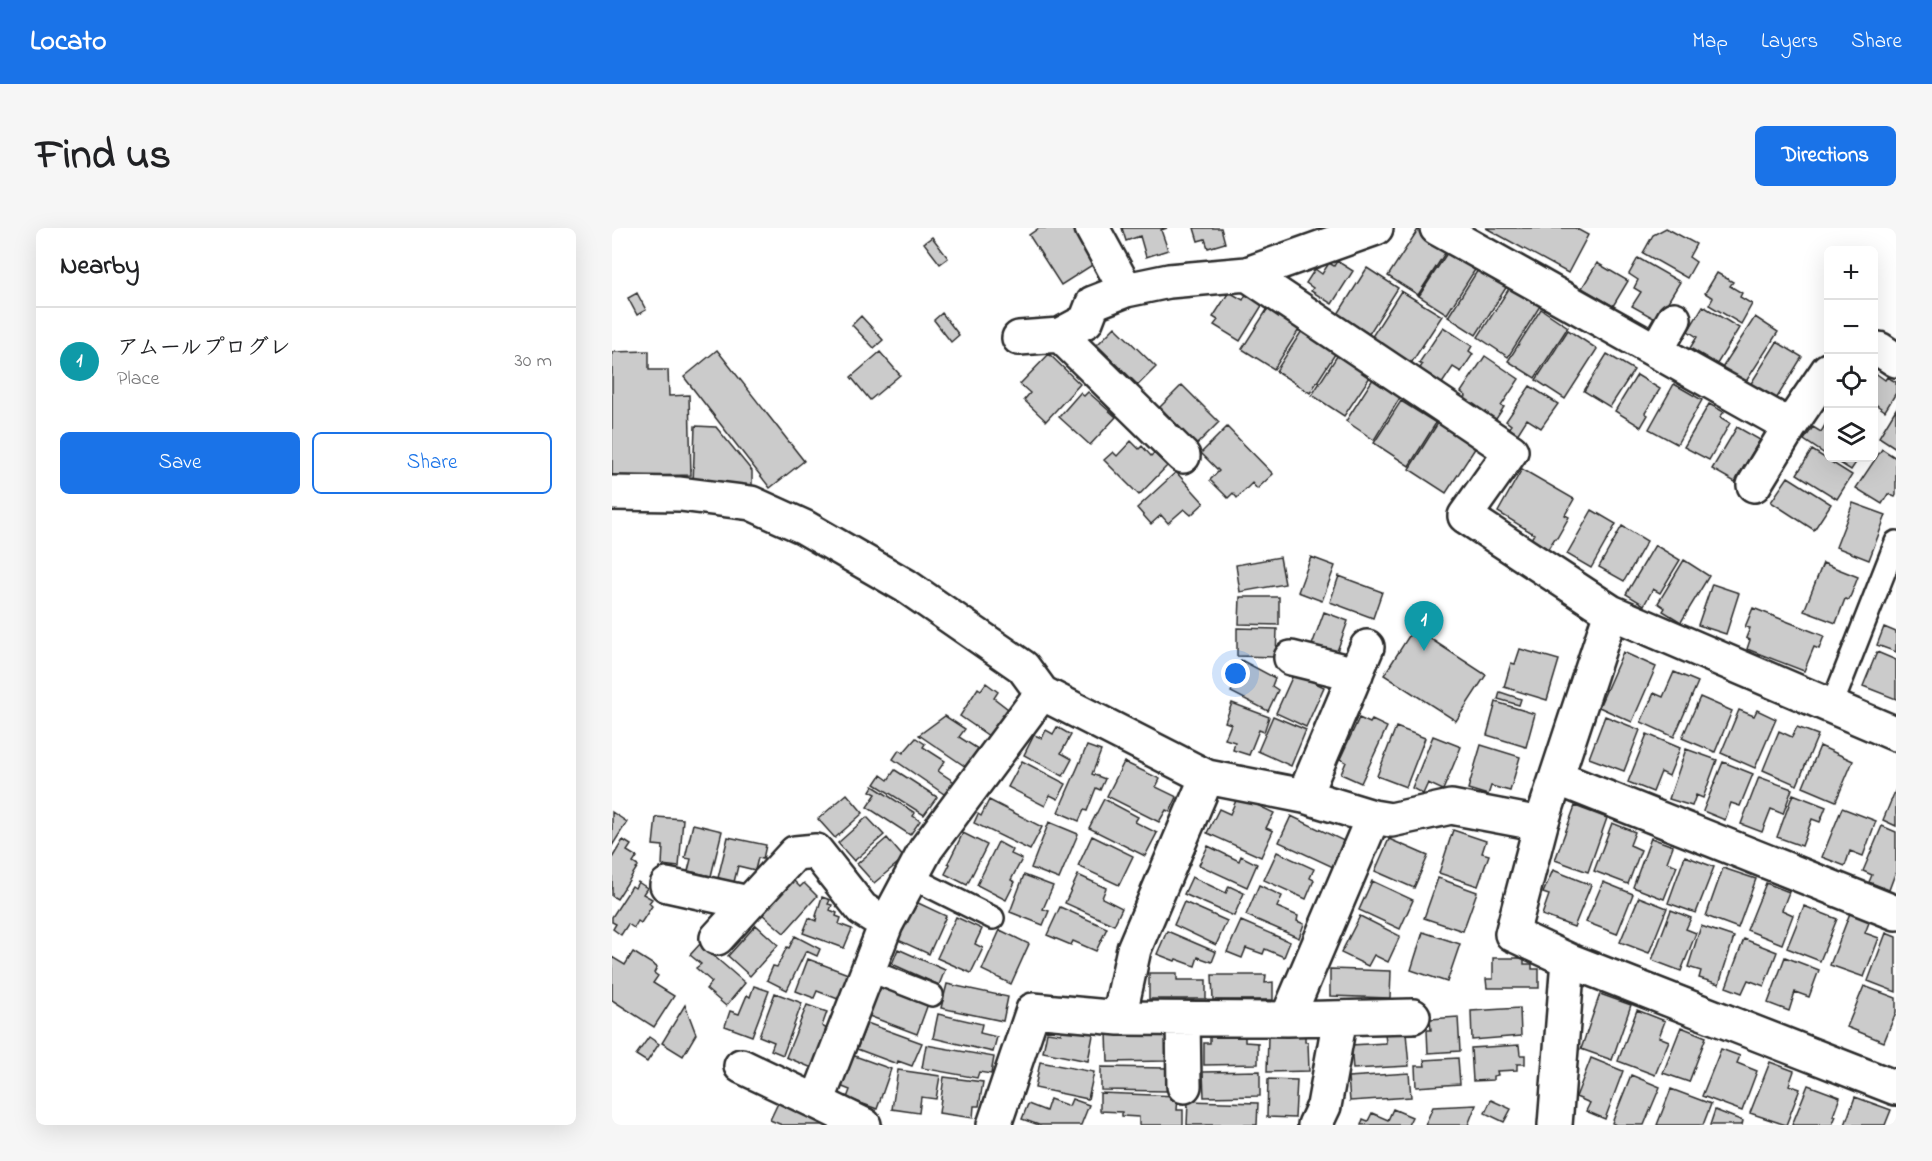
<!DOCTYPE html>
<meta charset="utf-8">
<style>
body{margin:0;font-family:"Indie Flower","Klee One",sans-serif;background:#f6f6f6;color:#202124}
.controls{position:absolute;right:18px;top:18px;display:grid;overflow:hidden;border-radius:9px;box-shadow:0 6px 24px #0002}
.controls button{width:54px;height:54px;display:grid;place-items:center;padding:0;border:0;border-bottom:2px solid #e0e0e0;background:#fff;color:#202124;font:30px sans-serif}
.you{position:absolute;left:624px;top:446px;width:21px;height:21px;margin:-15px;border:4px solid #fff;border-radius:50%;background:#1a73e8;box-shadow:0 0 0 9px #1a73e833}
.badge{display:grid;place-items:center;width:39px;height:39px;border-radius:50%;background:#1a73e8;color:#fff;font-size:20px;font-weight:700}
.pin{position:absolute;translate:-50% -50px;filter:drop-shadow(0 2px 3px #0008)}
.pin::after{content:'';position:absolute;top:32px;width:21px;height:18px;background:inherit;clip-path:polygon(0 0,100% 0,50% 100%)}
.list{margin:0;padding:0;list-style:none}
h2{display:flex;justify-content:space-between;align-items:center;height:78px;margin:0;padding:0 24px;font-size:26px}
h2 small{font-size:20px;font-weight:400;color:#757577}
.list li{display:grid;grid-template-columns:39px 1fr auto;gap:18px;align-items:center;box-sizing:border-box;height:108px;padding:0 24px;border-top:2px solid #e0e0e0}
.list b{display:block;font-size:22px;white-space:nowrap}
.list p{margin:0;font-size:20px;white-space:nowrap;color:#757577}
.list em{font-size:20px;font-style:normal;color:#757577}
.actions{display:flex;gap:12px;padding:18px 24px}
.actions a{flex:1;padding:14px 0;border:2px solid #1a73e8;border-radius:9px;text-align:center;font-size:21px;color:#1a73e8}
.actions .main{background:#1a73e8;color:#fff}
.icon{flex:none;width:33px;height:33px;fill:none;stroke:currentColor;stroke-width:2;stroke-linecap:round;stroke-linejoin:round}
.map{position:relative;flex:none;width:1284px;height:897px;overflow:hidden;border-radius:9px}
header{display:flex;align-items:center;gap:36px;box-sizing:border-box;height:84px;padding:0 30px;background:#1a73e8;color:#fff}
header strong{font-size:28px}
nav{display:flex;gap:33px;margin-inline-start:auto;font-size:21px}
.intro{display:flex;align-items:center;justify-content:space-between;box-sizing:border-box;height:144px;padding:0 36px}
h1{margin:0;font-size:42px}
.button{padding:15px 27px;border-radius:9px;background:#1a73e8;color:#fff;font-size:21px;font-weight:700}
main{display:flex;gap:36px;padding:0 36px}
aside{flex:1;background:#fff;border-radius:9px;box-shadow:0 6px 24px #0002}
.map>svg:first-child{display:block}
.building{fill:#cbcbcb;stroke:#2b2b2b;stroke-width:1.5}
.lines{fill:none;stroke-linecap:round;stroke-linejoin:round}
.lane-casing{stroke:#2b2b2b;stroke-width:26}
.street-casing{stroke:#2b2b2b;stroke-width:38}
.lane{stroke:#fff;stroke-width:21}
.street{stroke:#fff;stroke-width:33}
</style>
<header>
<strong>Locato</strong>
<nav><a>Map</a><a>Layers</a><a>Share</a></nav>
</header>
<div class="intro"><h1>Find us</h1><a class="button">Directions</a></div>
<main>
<aside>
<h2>Nearby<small></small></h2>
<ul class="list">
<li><span class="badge" style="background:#0f9aa8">1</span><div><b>アムールプログレ</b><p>Place</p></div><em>30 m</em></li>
</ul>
<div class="actions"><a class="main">Save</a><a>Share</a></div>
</aside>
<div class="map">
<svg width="1284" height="897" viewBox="0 0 1284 897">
<rect width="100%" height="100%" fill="#fff"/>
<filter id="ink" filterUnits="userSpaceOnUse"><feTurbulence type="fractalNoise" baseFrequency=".0167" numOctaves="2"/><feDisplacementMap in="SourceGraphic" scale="12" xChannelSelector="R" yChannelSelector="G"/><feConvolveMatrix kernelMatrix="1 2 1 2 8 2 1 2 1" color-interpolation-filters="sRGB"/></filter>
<g filter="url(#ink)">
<!-- building -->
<path class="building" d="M427,0h37l21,34 -36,23 -32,-50z
M510,0h45l-6,2 7,20 -22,7 -6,-21 -14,5z
M582,0h27l4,15 -17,5 -3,-9 -7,2z
M807,0l30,19 -31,48 -30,-19z
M874,0h89l13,7 -20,38z
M1054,0l30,16 -7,13 7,5 -9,16 -44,-25 10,-18z
M320,9l16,21 -8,6 -16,-21z
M839,19l27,18 -31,49 -28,-18z
M1026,30l42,24 -23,38 -25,-14 9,-14 -7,-4 4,-8 -9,-6z
M725,33l16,10 -21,33 -21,-13 2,-3 -7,-5 9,-14 7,5 7,-11 5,3z
M985,35l31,18 -15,25 -31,-18z
M869,37l28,18 -33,52 -28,-18z
M755,40l31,20 -29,46 -31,-20z
M1105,45l16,9 -3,4 12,7 -2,4 12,7 -11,20 -32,-19 4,-7 -8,-5z
M898,59l30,19 -32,51 -30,-20z
M789,63l41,25 -36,55 -40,-25z
M617,64l14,8 3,-6 17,10 -23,37 -26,-16 4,-5 -5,-3z
M25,65l9,17 -9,5 -9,-17z
M658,77l32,20 -28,44 -32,-20z
M1091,78l36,22 -22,36 -27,-16 7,-11 -9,-6z
M929,81l27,18 -33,51 -27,-17z
M330,85l17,22 -8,7 -17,-22z
M249,88l22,24 -9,8 -22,-23z
M1143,89l23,15 -33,51 -23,-15z
M503,99l41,40 -18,18 -41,-40z
M831,99l29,19 -3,5 4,3 -12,18 -8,-5 -12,18 -22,-15 3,-5 -3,-2z
M691,101l34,22 -27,42 -34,-22z
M956,102l29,19 -32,50 -29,-19z
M1165,114l25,15 -27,44 -25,-16z
M105,122l87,111 -34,27 -86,-111z
M37,123v19h19l1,26 20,-1 2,80 -79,2v-125z
M268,124l20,23 -30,25 -19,-23z
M727,125l33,21 -28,42 -32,-21z
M437,126l31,30 -34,37 -22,-21 6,-7 -10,-9z
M995,126l27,16 -24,37 -26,-16z
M873,128l34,23 -18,27 3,1 -10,15 -9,-6 1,-2 -21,-15 1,-3 -5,-4z
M1262,144l11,8 2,-3 9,5v11l-11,18 -11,-8z
M1025,147l23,14 -15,24 3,2 -7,12 -26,-16z
M761,151l28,17 -27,44 -28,-19z
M1062,156l28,16 -25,44 -28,-15z
M570,157l37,37 -23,23 -36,-38z
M918,158l28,18 -17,24 -14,-9 -10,16 -9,-6 3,-4 -5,-4z
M476,164l28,25 -26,28 -31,-28 21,-24 4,3z
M789,173l35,22 -27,43 -35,-23z
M1097,176l15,8 -4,5 10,6 -21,37 -25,-13z
M1284,181v39l-17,-11z
M1216,192v36l-24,-16 9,-13 8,5z
M826,195l38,24 -30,46 -37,-24z
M83,198l21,1 36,44v15l-59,-2z
M615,199l46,47 -16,15 -5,-6 -15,15 -4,-5 -5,5 -18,-18 9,-9 -18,-18z
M1125,199l23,13 -25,42 -23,-13z
M519,213l8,8 3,-3 9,10 3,-3 13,13 -28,29 -35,-35 9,-8 4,4z
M1270,221l14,9v37l-1,2 -7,-3 -6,10 -26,-16z
M1200,222l40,25 -15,24 -40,-25z
M1220,230h27l-8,12z
M910,241l52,30 -9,16 4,2 -12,21h-2l-7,11 -17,-10 3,-5 -36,-22z
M564,244l28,31 -13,12 -7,-6 -16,14 -7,-8 -10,9 -14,-16z
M1176,249l43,27 -17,26 -43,-28z
M1241,275l33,12 -17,45 -33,-13z
M980,282l24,14 -25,44 -24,-14z
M1010,298l25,15 -23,40 -25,-14z
M1043,317l25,15 -20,33 -7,-4 -9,16 -18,-11z
M668,329l5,27 -45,8 -4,-27z
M699,329l24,9 -13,35 -24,-9z
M1072,332l25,16 -28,46 -18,-11 2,-3 -7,-5z
M1211,335l35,14 -9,23 -4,-1 -9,24 -32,-12z
M727,348l43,16 -9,26 -43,-16z
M1100,356l27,9 -13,41 -28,-9z
M628,369h39v28l-40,-1z
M1141,380l71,28 -5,13 -5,-2 -10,24 -57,-22 3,-9 -4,-2 4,-10 -5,-1z
M712,384l24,9 -12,33 -24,-9z
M1272,399l12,5v20l-19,-7z
M625,400l40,1 -1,28 -39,-1z
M802,400l72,47 -30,46 -72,-46z
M908,421l39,11 -12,40 -43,-13 7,-24 4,1z
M1011,424l33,15 -24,55 -33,-15z
M1265,424l19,8v39l-33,-13z
M629,432l34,18 -3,8 6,4 -10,21 -37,-19 7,-13 -5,-3z
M1062,444l24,10 -24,55 -33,-15 13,-29 9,4z
M682,445l30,14 -18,40 -30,-14z
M374,455l12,9 -4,6 14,11 -19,27 -29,-20 18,-28 3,2z
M888,464l21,7 -2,6 -21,-6z
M1088,469l32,14 -17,41 -33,-14z
M884,474l39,12 -9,33 -39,-12z
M620,475l37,14 -5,15 -5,-2 -10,25 -16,-5 2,-8 -10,-3 6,-15 -6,-2z
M1127,482l15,6 3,-6 19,9 -21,49 -34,-15z
M333,488l20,13 -6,8 19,12 -12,18 -47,-32z
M661,488l33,14 -15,36 -33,-15z
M993,488l35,14 -16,41 -35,-13z
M747,490l11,5 2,-3 15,7 -26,56 -20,-9 5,-12 -6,-3z
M445,499l14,8 -10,18 11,6 -9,17 -39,-21 10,-20 8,3 4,-8 7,4z
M784,499l29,11 -19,49 -29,-11z
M1185,499l21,8 -21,50 -34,-15 16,-39 13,6z
M1035,506l33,14 -11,28 -8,-4 -8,20 -25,-10z
M821,508l28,11 -18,43 -15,-7 -5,11 -11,-6z
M304,510l9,6 -2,3 22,14 -7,10 18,12 -9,13 -54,-37 6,-9 4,3z
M869,517l39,12 -10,34 -19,-5 -3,9 -20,-6z
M475,518l14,5 -9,23 13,5 -5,11 -4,-2 -9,23 -3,-1 -5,11 -21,-9z
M1208,518l33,15 -17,40 -33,-14z
M1074,521l31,11 -14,38 -7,-3 -4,11 -23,-7z
M410,533l44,23 -8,15 -8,-4 -5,11 -37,-19z
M512,534l36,17 -4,8 21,10 -7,15 -4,-2 -7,12 -52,-26z
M1111,534l30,12 -13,32 -9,-3 -6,17 -22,-9z
M283,542l42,27 -13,18 -49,-31 6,-9 7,5z
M1147,549l33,12 -9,25 -12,-5 -9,23 -21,-8z
M261,558l42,27 -2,3 7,5 -10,14 -43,-28 9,-13 -6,-3z
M1284,561v37l-13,-6z
M235,566l16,19 -28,25 -17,-19z
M1181,566l33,13 -6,15 -8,-3 -10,27 -25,-9z
M626,568l36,17 -8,15 7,3 -12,26 -54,-24 12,-24 11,5z
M492,571l34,18 -3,5 22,11 -12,23 -56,-28z
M377,572l53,27 -12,23 -56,-27 4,-9 3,2z
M963,578l32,12 -19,54 -33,-12z
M1230,580l34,13 -13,35 -13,-5 -5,15 -23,-9z
M0,584l15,10 -15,24z
M679,588l53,25 -11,26 -54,-25z
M44,589l27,2 -4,48 -17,-2 1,-19 -10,-1z
M255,589l17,18 -30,26 -16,-18z
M437,594l29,12 -19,45 -28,-11z
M1000,595l23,9 -5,13 11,5 -13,34 -34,-13z
M81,596l29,7 -11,45 -23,-5 3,-12 -6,-1z
M1270,598l14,6v39l-7,19 -20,-8 3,-7 -9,-4z
M841,602l33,11 -4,12 7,2 -11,31 -39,-13z
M351,605l24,12 -20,40 -22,-11 5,-10 -2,-1z
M480,608l41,20 -14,29 -41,-19z
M116,609l38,8 -3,14 -5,-1 -3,12 -17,-4 -4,16 -16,-4z
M275,610l17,20 -30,25 -17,-19z
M1039,610l22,8 -6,16 10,4 -13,33 -31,-12z
M777,611l39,17 -14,32 -39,-17z
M11,612l8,5 -4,6 10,6 -4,6 5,3 -21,33 -5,-3v-38z
M386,614l15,8 -2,4 11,5 -11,21 4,2 -9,18 -29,-15z
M596,618l31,15 2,-5 16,8 -10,23 -48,-22z
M665,624l37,17 -4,9 4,2 -8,19 -42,-19z
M1073,628l29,11 -18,46 -28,-10z
M1111,640l33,11 -18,49 -32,-12z
M941,642l38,15 -17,42 -32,-12 7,-20 -6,-2z
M412,647l29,11 -10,23 6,2 -6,14 -33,-13z
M466,647l28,13 -4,10 20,10 -8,17 -49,-22z
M580,649l34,16 3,-7 15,7 -10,23 -50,-22z
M826,650l39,14 -14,39 -39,-13z
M180,651l8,8 4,-4 13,13 -33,37 -22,-19z
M760,653l41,19 -13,29 -41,-19z
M26,654l9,6 -4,6 9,5 -3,4 3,3 -11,17 -3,-2 -4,7 -6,-4 -7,11 -8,-6 3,-5 -4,-2v-5l20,-31 3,2z
M991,654l30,12 -16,40 -31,-12z
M1154,655l23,9 -7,18 11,5 -11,29 -35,-14z
M647,657l23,11 -5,11 21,9 -1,5 7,3 -5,14 -53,-23z
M210,669l8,3 -2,4 4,1 -2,5 7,3 -1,3 5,2 -2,6 13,5 -8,19 -41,-15 6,-15 7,3 1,-5h-1z
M1027,669l28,11 -18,45 -29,-11z
M304,674l30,14 -17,38 -31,-14z
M572,674l43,19 -11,24 -42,-20z
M1192,678l33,13 -17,42 -33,-13z
M448,679l47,21 -11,23 -23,-10 -2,4 -24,-10z
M1059,682l20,8 -5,11 10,4 -15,38 -29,-11z
M1238,685l20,7 -5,13 14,5 -15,39 -34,-12z
M748,688l40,20 -12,26 -14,-7 -6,11 -27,-13z
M344,689l26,12 -7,15 8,4 -12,25 -34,-15z
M629,693l49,21 -6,15 -19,-8 -2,5 -17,-6 -4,10 -15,-6z
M144,697l22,20 -28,31 -22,-20z
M1089,698l33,11 -15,47 -20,-6 2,-7 -13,-4z
M388,702l29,14 -18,40 -29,-14z
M555,703l49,21 -4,10 -14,-5 -3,9 -19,-7 -1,2 -18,-7z
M811,704l37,12 -13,38 -36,-12z
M1274,705l10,4v55l-28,-11z
M183,708l25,13 -3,7 -11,-5 -19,39 -20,-10 6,-14 4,1 10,-20 2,1z
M1132,711l33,13 -13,34 -16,-6 -6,13 -16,-6z
M88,716l45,39 -19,23 -20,-17 6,-7 -16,-14 5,-4 -11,-9z
M286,721l47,21 -6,15 -47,-21z
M21,724l24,15 -3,6 4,3 -5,7 21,13 -20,31 -42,-27v-43l13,8z
M1173,729l34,13 -10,27 -14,-5 -6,19 -21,-8z
M881,730h31v6h8v5h7v19h-52l-1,-9h7z
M196,731l40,15 -10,25 -21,-8 -3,7 -18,-7z
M718,741l61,2 -1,27 -60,-2z
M537,745h28v7h29v19h-57z
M600,747h54l-1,8 8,-1v18h-60z
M335,756l61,13 -5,24 -62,-13z
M142,758l15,5 -17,45 -27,-10 5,-15 9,3 8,-19 3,2z
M269,758l47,18 -11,30 -48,-18z
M1252,758l32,12v14l-12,30 -37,-15z
M163,765l27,10 -19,52 -12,-5 3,-8 -15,-6z
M988,766l31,11 -19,55 -31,-11z
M73,777l11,29 -13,22 -21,-13z
M195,777l20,7 -5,14 5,3 -15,39 -26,-11z
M908,780l1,28 -49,4 -1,-29z
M1025,782l28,11 -6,16 10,4 -14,34 -37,-14z
M326,786l44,10 -2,9 17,4 -4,15 -60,-14z
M846,789l2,34 -32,2 -1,-23h4l-1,-11z
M255,795l55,20 -10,23 -14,-5 -1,3 -40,-15z
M451,796l31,6 -6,31 -45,-9 4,-20 14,2z
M1069,799l25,10 -17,45 -26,-9z
M554,804v29l-58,1 -1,-29z
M794,805l3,33 -56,3 -2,-24 35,-2 -1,-9z
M598,807h35v7l13,1v21l-54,1v-22h6z
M693,807v7h3l1,29 -42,1 1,-36z
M37,809l10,7 -12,18 -11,-7z
M314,817l68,12 -3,17 -12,-2 -2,6 -55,-10z
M907,817l1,10h5v9h-8v6l-20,1 1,4 -5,1v4l-20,1 -2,-33z
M1109,821l19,7 -3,7 20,8 -15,40 -40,-15z
M240,827l39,14 -14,40 -30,-11 3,-8 -10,-4z
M846,830l2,26 -44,3 -1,-21h10l-1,-6z
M979,830l32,13 -18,48 -19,-8 4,-8 -14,-6z
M428,834l54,10 -6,27 -53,-11z
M1158,834l24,9 -5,14 11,4 -14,36 -36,-12z
M489,839l67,1v23l-67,-1z
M286,842l42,6 -4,23 -15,-2 -2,16 -27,-4z
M648,843v25l-56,1 -1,-25z
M797,845l2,24 -61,4 -2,-24z
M1019,847l29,12 -16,38h-28l-4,-2z
M332,849l39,5 -4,24h-5l-1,12 -34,-5z
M656,851l29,1 -2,38 -28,-1z
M1196,857l32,12 -7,19h3l-4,9h-40z
M1059,861l40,15 -8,21h-46z
M488,865l78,3 -1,14h6v15h-44v-8l-17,-1v-4l-22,-1z
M1243,869l36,13 -6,15h-40z
M168,871l45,21 -3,5h-40l-12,-5z
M438,871l19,7 3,-7 17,6 -8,20h-42l-17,-6 6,-15 18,7z
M879,872l20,9 -7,13 -19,-9z
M576,873l70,2 -1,22h-70z
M864,877l-8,20h-43l8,-18z
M781,881l19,8 -4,8h-47l2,-6 5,2 4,-8 16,7z
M1103,882l28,11 -1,4h-32z"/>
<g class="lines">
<defs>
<path id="lane" d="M1220,477l64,-163
M299,649l82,41
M256,742l64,25"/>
<path id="street" d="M480,0l34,62 43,-9 78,-7 129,-46
M825,0l353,198
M635,46l264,177 -46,65 146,96
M448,107l123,121
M407,110l41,-3 26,-14 7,-18 33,-13
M1262,122l5,-1 17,11
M1044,123l18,-32
M1142,257l36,-59 38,-56
M0,265l68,1 71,9 53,24 102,59 117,81 19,26
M679,430l65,16
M945,550l339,135
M692,568l63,-149
M55,657l82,18 46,-50 21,-2 46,58 24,15
M105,710l32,-35
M956,732l328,128
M507,790l168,1 126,-3
M571,791l1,67
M675,791l86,-202
M129,838l76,36
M252,897l-47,-23 69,-178 40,-75 116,-156 165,84
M382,897l39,-115 86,8 15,-69 73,-172 97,19 69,21 18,3 60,-13 90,17
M703,897l9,-19 16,-88
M943,897l13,-165 -56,-26 29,-110 70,-212 285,122"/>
</defs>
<!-- lane casing -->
<use href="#lane" class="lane-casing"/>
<!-- street casing -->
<use href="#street" class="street-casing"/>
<!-- lane -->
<use href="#lane" class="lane"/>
<!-- street -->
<use href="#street" class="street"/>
</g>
</g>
</svg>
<div class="controls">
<button>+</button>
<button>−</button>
<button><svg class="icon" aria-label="locate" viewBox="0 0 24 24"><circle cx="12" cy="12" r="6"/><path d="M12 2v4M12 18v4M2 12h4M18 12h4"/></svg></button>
<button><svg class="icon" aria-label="layers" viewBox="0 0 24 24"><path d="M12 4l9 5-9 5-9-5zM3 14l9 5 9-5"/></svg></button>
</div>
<div class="you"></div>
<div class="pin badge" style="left:812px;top:423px;background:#0f9aa8">1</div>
</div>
</main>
